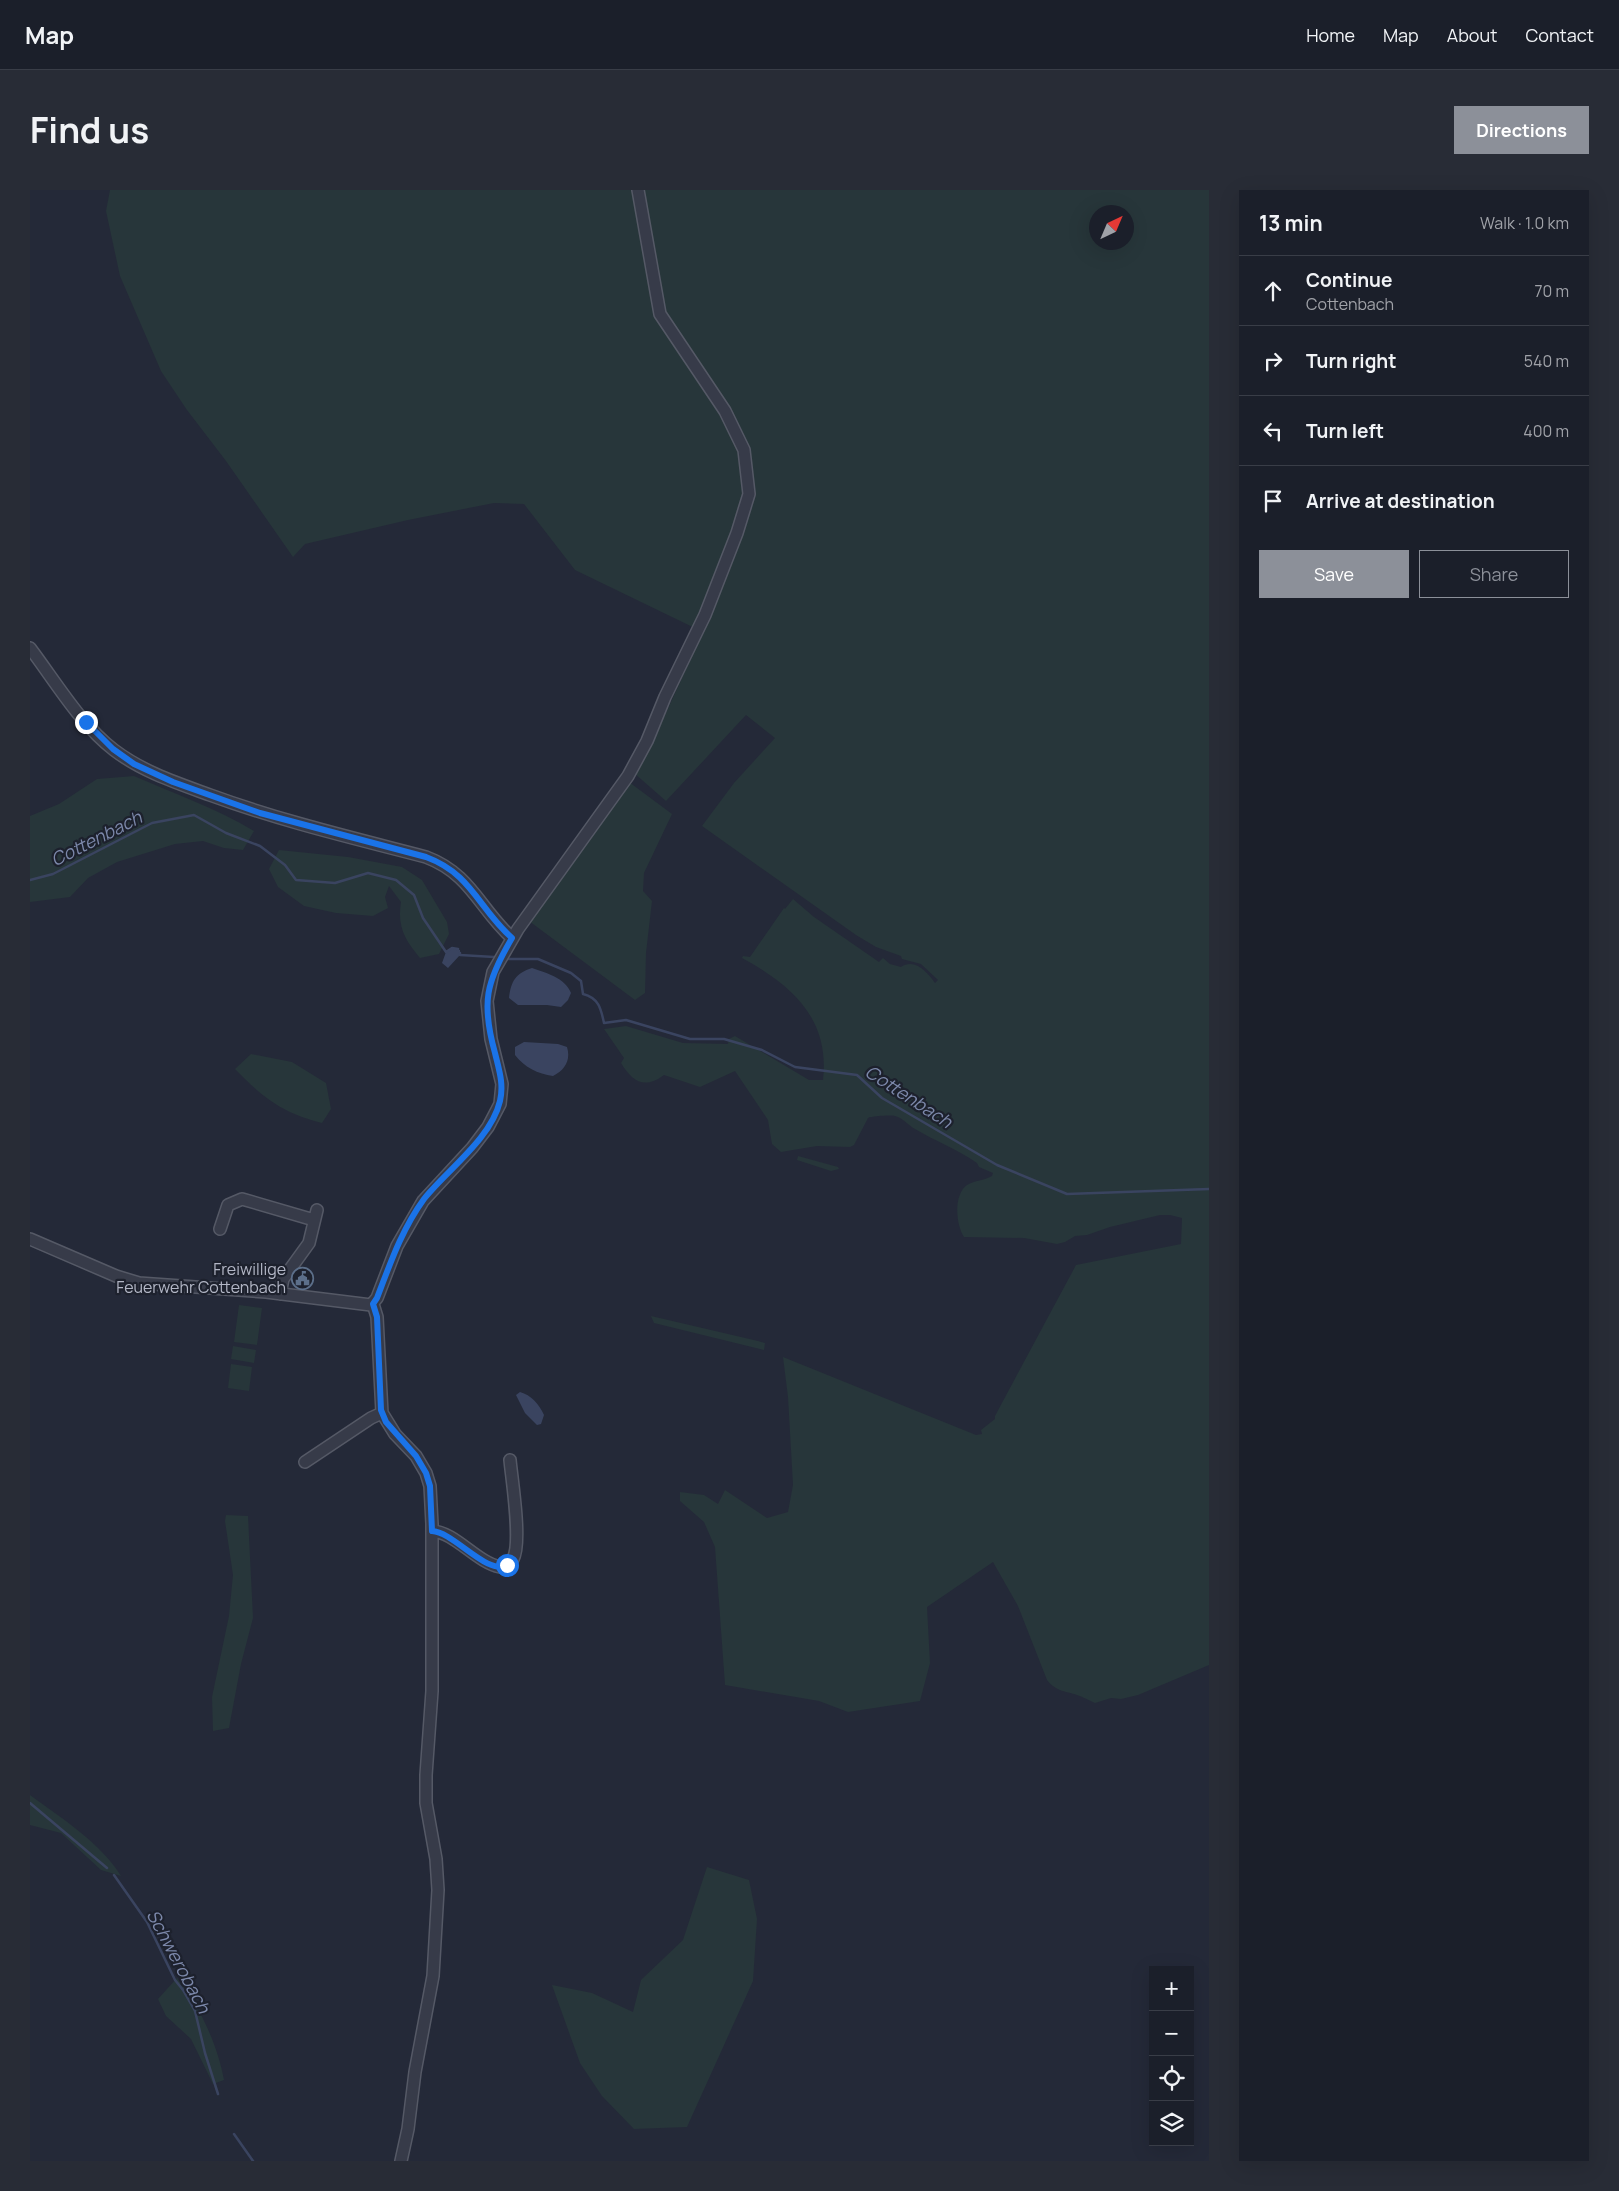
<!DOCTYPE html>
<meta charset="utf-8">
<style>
body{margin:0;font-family:Manrope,sans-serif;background:#282c36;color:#f1f3f6}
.controls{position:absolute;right:15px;bottom:15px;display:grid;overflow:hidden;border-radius:0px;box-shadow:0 5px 20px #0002}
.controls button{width:45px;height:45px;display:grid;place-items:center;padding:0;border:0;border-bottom:1px solid #393d47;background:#1b1f2a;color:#f1f3f6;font:25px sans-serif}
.compass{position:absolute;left:1059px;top:15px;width:45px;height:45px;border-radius:50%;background:#1b1f2a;box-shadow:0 5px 20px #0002;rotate:44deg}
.stop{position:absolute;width:15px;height:15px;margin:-11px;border:4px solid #1a73e8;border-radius:50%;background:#fff}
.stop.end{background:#1a73e8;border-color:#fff;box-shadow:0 1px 5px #0008}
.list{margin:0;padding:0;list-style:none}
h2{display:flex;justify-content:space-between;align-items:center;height:65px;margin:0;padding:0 20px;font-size:21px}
h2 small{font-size:16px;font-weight:400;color:#a0a2a8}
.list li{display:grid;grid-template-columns:32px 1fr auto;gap:15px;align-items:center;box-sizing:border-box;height:70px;padding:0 20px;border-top:1px solid #393d47}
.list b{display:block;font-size:19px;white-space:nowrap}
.list p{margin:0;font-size:16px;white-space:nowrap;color:#a0a2a8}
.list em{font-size:16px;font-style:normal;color:#a0a2a8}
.actions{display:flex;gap:10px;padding:15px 20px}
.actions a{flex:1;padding:11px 0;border:1px solid #8c9099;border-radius:0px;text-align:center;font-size:18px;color:#8c9099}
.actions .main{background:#8c9099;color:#fff}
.icon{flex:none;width:28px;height:28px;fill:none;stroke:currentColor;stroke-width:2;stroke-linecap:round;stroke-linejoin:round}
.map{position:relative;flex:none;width:1179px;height:1971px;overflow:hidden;border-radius:0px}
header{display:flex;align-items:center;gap:30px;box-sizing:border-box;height:70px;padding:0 25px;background:#1b1f2a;border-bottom:1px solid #393d47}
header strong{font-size:24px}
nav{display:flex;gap:28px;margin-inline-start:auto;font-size:18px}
.intro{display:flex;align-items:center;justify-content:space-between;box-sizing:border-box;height:120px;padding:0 30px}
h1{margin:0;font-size:35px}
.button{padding:12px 22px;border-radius:0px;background:#8c9099;color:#fff;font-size:18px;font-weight:700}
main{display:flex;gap:30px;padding:0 30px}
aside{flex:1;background:#1b1f2a;border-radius:0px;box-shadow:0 5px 20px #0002}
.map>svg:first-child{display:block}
.green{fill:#27363a;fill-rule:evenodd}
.water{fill:#3a4460}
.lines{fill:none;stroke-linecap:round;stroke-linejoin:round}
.stream{stroke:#3a4460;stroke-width:2.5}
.minor-casing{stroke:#555966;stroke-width:14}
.minor{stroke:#373b49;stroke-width:11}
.route{stroke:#1a73e8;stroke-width:6}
.labels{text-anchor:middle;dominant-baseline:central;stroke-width:4.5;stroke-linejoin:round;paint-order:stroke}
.poi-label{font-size:16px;fill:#b2b6c5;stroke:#1d212d;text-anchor:end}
.water-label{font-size:18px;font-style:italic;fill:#7c88aa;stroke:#1d212d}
</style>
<header>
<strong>Map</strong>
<nav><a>Home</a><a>Map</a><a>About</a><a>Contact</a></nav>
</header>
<div class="intro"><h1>Find us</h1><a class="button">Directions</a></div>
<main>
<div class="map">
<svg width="1179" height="1971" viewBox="0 0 1179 1971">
<rect width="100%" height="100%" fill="#242938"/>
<!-- green -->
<path class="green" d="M80,0h1099v1475l-71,30 -17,4 -10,-1 -16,5c-5,-2 -10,-5 -15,-7 -13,-5 -24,-4 -33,-16l-29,-74 -25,-44 -66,45 3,56 -10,38 -72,11 -29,-11 -94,-16 -10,-138 -11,-25 -24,-21v-9l24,3 14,9 7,-14 42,28 21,-6 5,-27 -5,-88 -5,-40 193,78 6,-1 -1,-4 14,-11v-3l81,-151 105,-21 1,-26 -12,-3h-10l-50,12 -23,8 -12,1 -10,6 -8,2 -33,-6 -60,-1c-8,-12 -11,-42 3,-52 8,-5 17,-4 25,-9l1,-3 -14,-6 -2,-4c-20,-14 -42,-22 -62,-34 -7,-4 -12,-11 -20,-13 -3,-1 -23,0 -27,2l-14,27 -4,2 -33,-1 -36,6 -9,-8 -4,-24 -33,-49 -35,16 -36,-12c-20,15 -32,6 -43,-12l3,-5 -20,-29 22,-3 57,17 45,1 1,-5 6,-3 74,44h14c7,-61 -31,-95 -81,-122l1,-2 7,1 34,-49 1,1 8,-10 21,18 65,45 4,-4 7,6 11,3c14,-9 26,5 34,16l3,-3 -17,-16 -19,-5 -1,-3 -25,-9 -20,-12 -154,-109 32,-43 41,-45 -29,-23 -80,86 -32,-28 14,-21 55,-120 -128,-62 -51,-66 -30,-1 -86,17 -103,24 -12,13 -67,-96 -39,-51 -26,-39 -41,-95 -14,-65zM1066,22h30v30h-30z
M104,586c41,18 82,32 120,55l-11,19 -19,-2 -21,-7 -28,3 -58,18 -29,16 -18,19 -40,5v-86l29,-12 38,-25z
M599,592l43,32 -28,59 -1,18 9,10 -6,52 -1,40 -10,7 -106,-79z
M249,660l69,7 54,10 20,13 25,42 2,12 -10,20 -19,4c-15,-18 -23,-31 -19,-56l-12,-16 -4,11 3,11 -15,8 -37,-3 -32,-7 -26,-19 -9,-18z
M221,864l41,8 34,21 5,26 -9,14c-40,-10 -59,-25 -87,-54z
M768,966l40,11 1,2 -8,2 -34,-11z
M209,1115l23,3 -5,37 -23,-3z
M621,1126l107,25 7,2 -1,7 -110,-27z
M203,1156l23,4 -2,13 -23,-4z
M201,1174l21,3 -3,24 -21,-3z
M196,1325l22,1 5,102 -12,46 -12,64 -16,3 -1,-34 17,-81 4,-41 -8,-54z
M0,1605c30,22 72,49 91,81l-20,-6 -40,-37 -31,-8z
M677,1677l42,13 8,39 -4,62 -66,146 -53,2 -32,-33 -22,-33 -28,-78 40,8 41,19 8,-32 42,-40z
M147,1788c22,26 41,68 47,102l-11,4 -22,-45 -25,-23 -8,-17z"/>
<!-- water -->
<path class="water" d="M422,758l8,2v5l-12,13 -6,-5 4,-11z
M502,778c15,5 33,10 39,25l-3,7 -7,7 -14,-2h-29l-9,-7c2,-17 7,-25 23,-30z
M494,852l34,2 9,3c4,13 -2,23 -14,29 -15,-2 -29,-9 -38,-21v-8z
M490,1202c11,3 19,12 24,23l-3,9 -4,1 -12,-12 -9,-18z"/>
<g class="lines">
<!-- stream -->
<path class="stream" d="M0,690l23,-6 99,-51 42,-8 32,18 34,13 25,19 11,15 39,3 33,-10 28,7 18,15 9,23 23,34 6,-4 6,1
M430,763v2l34,2
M475,769h33l33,14 10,8 2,13c16,4 18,15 21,29l22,-3 64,19h34l38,11 33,17 62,8 25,23 115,67 70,29 142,-5
M0,1613l77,65
M84,1685l33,47 28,58 8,10 12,21 10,42 13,41
M204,1944l19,27"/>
<defs>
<path id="minor" d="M0,458c25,33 51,77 84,102 29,22 63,33 96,45 71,26 143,43 216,62 45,17 53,51 86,81
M190,1039l8,-24 14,-6 72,21
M0,1049l86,37 23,7 127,9 105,13 6,-7 20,-52 26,-45 49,-53 16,-21 12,-23 2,-20 -11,-45 -4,-38 6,-29 25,-43 110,-153 19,-35 18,-44 40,-82 32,-82 12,-39 -5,-44 -19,-39 -65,-97 -22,-124
M250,1104l3,-15 26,-36 8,-33
M343,1114l4,13 5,96 13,21 21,22 10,17 4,13 2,38v167l-6,84v28l10,56 2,31 -5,86 -18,96 -7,57 -7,32
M275,1272l66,-44 11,-5
M402,1341c23,1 44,31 68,36 5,-1 10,-3 13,-8 9,-16 -1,-78 -3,-99"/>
</defs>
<!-- minor casing -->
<use href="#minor" class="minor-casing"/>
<!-- minor -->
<use href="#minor" class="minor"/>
</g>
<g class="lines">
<!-- route -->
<path class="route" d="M56,532l27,27 21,15 39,18 87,31 166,44c46,17 52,51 86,81 -26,44 -31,65 -17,115 4,17 9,31 5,48 -9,38 -53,69 -76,98 -22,30 -34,65 -47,99l-4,6 4,13 4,93 5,12 30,34 10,17 4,13 2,45c22,1 55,45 75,34"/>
</g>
<!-- icons -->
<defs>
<symbol id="civic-ring" viewBox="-11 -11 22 22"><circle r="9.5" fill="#1d212d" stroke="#5c6f8a" stroke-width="1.5"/><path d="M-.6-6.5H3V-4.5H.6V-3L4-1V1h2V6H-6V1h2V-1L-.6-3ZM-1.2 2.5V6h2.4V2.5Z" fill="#5c6f8a"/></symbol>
</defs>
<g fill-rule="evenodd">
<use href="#civic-ring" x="260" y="1076" width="25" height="25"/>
</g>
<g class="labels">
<!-- poi labels -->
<g class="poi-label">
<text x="256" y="1079">Freiwillige<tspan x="256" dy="18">Feuerwehr Cottenbach</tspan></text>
</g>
<!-- water labels -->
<g class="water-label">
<text transform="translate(66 648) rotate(-27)">Cottenbach</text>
<text transform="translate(879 906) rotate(33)">Cottenbach</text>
<text transform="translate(149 1771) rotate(62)">Schwerobach</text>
</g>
</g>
</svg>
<div class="controls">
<button>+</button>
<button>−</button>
<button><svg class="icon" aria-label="locate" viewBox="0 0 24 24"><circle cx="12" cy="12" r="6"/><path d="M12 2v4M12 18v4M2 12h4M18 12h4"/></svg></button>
<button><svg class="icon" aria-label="layers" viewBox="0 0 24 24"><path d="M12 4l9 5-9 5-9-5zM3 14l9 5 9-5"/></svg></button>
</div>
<svg class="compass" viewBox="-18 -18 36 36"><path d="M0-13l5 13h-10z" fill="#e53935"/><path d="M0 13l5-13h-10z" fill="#a0a2a8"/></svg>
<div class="stop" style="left:477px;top:1375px"></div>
<div class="stop end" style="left:56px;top:532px"></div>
</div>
<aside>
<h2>13 min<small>Walk · 1.0 km</small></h2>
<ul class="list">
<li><svg class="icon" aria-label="ahead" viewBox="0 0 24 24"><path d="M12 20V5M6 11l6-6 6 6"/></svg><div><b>Continue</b><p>Cottenbach</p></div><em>70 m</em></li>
<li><svg class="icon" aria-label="right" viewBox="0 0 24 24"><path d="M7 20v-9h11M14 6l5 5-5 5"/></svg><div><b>Turn right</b></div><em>540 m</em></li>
<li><svg class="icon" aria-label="left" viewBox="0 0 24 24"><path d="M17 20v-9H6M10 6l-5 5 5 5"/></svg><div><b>Turn left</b></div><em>400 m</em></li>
<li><svg class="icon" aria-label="arrive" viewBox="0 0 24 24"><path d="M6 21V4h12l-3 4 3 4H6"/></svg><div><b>Arrive at destination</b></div></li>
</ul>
<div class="actions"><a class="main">Save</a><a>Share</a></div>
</aside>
</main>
